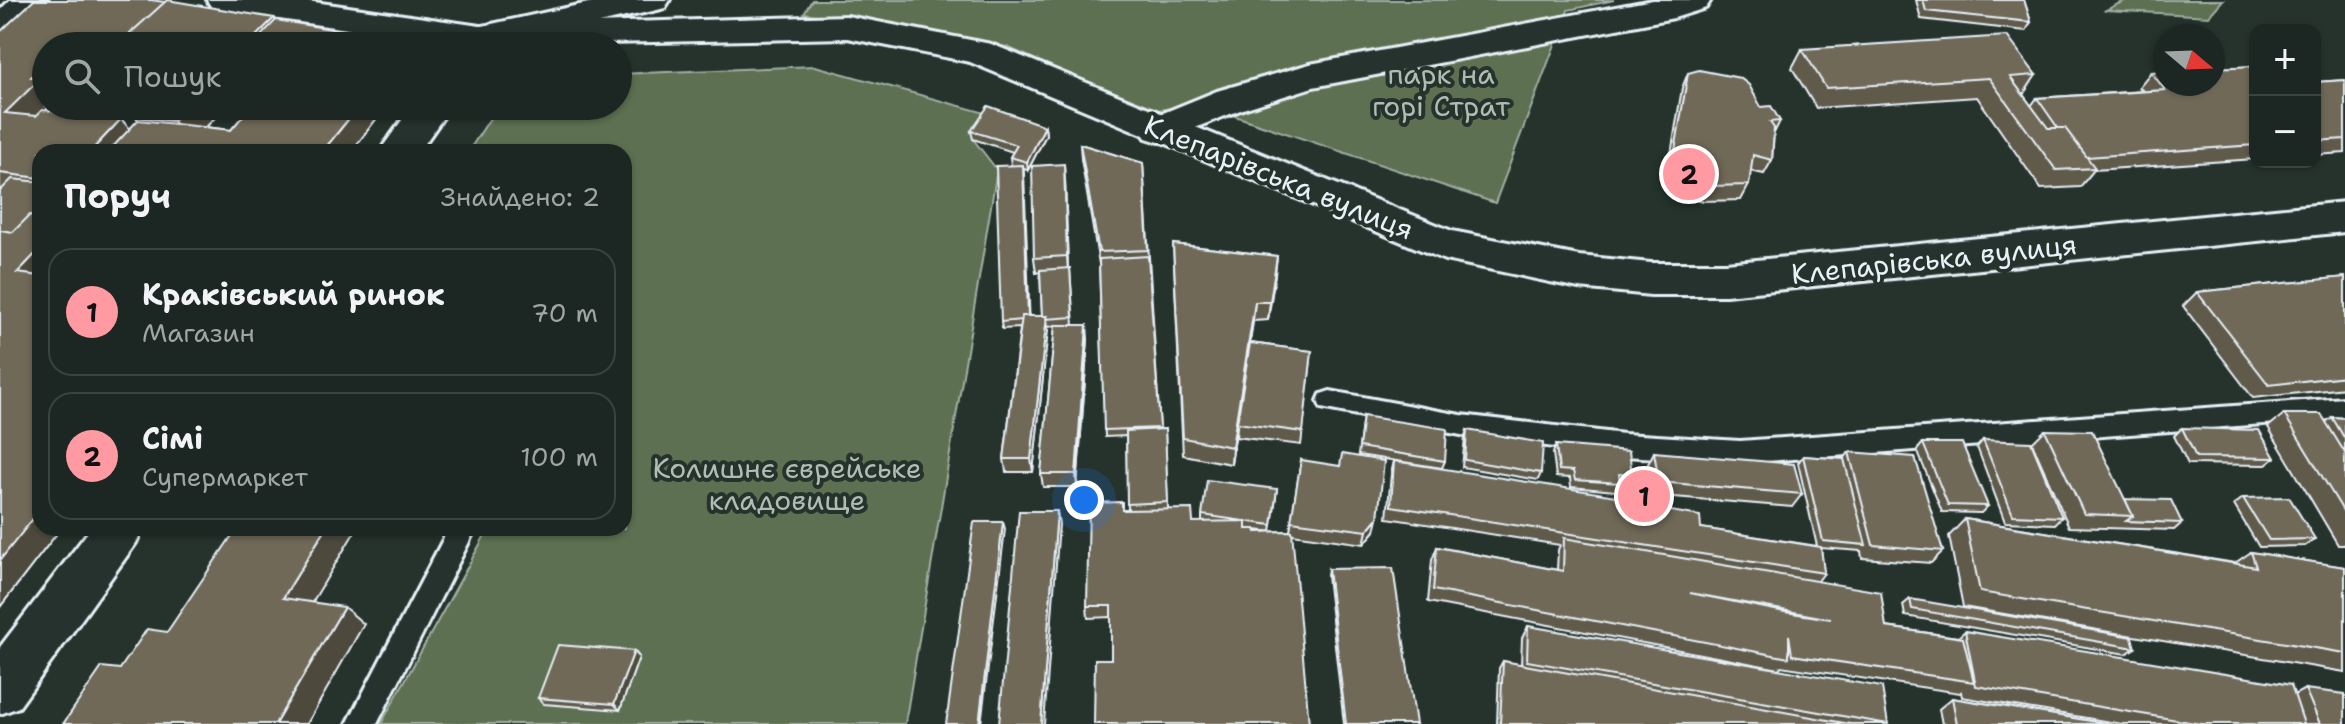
<!DOCTYPE html>
<html lang="uk">
<meta charset="utf-8">
<style>
body{margin:0;font-family:"Shantell Sans",sans-serif;background:#252e2a;color:#f1f3f6}
.controls{position:absolute;right:24px;top:24px;display:grid;overflow:hidden;border-radius:16px;box-shadow:0 2px 6px #0004}
.controls button{width:72px;height:72px;display:grid;place-items:center;padding:0;border:0;border-bottom:2px solid #3a4340;background:#1c2622;color:#f1f3f6;font:40px sans-serif}
.compass{position:absolute;left:2153px;top:24px;width:72px;height:72px;border-radius:50%;background:#1c2622;box-shadow:0 2px 6px #0004;rotate:109deg}
.you{position:absolute;left:1084px;top:500px;width:28px;height:28px;margin:-20px;border:6px solid #fff;border-radius:50%;background:#1a73e8;box-shadow:0 0 0 12px #1a73e833}
.badge{display:grid;place-items:center;width:52px;height:52px;border-radius:50%;background:#ff9aa2;color:#111;font-size:26px;font-weight:700}
.pin{position:absolute;translate:-50% -50%;border:4px solid #fff;box-shadow:0 2px 8px #0006}
.list{margin:0;padding:0;list-style:none}
h2{display:flex;justify-content:space-between;align-items:center;height:104px;margin:0;padding:0 32px;font-size:34px}
h2 small{font-size:26px;font-weight:400;color:#a0a5a5}
.list li{display:grid;grid-template-columns:52px 1fr auto;gap:24px;align-items:center;box-sizing:border-box;height:128px;margin:0 16px 16px;padding:0 16px;border:2px solid #3a4340;border-radius:24px}
.list b{display:block;font-size:30px;white-space:nowrap}
.list p{margin:0;font-size:26px;white-space:nowrap;color:#a0a5a5}
.list em{font-size:26px;font-style:normal;color:#a0a5a5}
.icon{flex:none;width:44px;height:44px;fill:none;stroke:currentColor;stroke-width:2;stroke-linecap:round;stroke-linejoin:round}
.map{position:relative;flex:none;width:2345px;height:724px;overflow:hidden}
.search{position:absolute;background:#1c2622;box-shadow:0 2px 6px #0004;left:32px;top:32px;width:600px;height:88px;display:flex;align-items:center;gap:20px;box-sizing:border-box;padding:0 28px;border-radius:44px;color:#a0a5a5;font-size:30px}
.panel{position:absolute;background:#1c2622;box-shadow:0 2px 6px #0004;left:32px;top:144px;width:600px;height:392px;border-radius:24px}
.map>svg:first-child{display:block}
.green{fill:#5d6f51;stroke:#a2b0a4;stroke-width:2}
.lines{fill:none;stroke-linecap:round;stroke-linejoin:round}
.service-casing{stroke:#e8f1f8;stroke-width:6}
.minor-casing{stroke:#e8f1f8;stroke-width:6}
.tertiary-casing{stroke:#e8f1f8;stroke-width:6}
.secondary-casing{stroke:#e8f1f8;stroke-width:6}
.service{fill:#26332d;fill-rule:evenodd}
.minor{fill:#26332d;fill-rule:evenodd}
.tertiary{fill:#26332d;fill-rule:evenodd}
.secondary{fill:#26332d;fill-rule:evenodd}
.wall{fill:#605a4c;stroke:#e8f1f8;stroke-width:2;fill-rule:evenodd}
.shaded-wall{fill:#4e4a3e;stroke:#e8f1f8;stroke-width:2}
.building{fill:#706958;stroke:#e8f1f8;stroke-width:2;fill-rule:evenodd}
.labels{text-anchor:middle;dominant-baseline:central;stroke-width:8;stroke-linejoin:round;paint-order:stroke}
.park-label{font-size:28px;fill:#b0bdb5;stroke:#26332d}
.street-label{font-size:28px;fill:#e8f1f8;stroke:#26332d}
</style>
<div class="map">
<svg width="2345" height="724" viewBox="0 0 2345 724">
<rect width="100%" height="100%" fill="#26332d"/>
<filter id="ink" filterUnits="userSpaceOnUse"><feTurbulence type="fractalNoise" baseFrequency=".0125" numOctaves="2"/><feDisplacementMap in="SourceGraphic" scale="16" xChannelSelector="R" yChannelSelector="G"/><feConvolveMatrix kernelMatrix="1 2 1 2 8 2 1 2 1" color-interpolation-filters="sRGB"/></filter>
<g filter="url(#ink)">
<!-- green -->
<path class="green" d="M812,0h802l-46,10 -73,193 -296,-99 -48,7 -144,-64 -203,-34z
M2126,0h97l-14,16 -103,-6z
M815,66l174,48 -16,25 24,31 -92,554h-524l108,-196h135v-376h-156l30,-46h120v-32z"/>
<g class="lines">
<defs>
<path id="service" d="M1330,391l131,24 163,19 116,7 605,-43v20l-605,45 -116,-7 -163,-21 -140,-27 -3,-7 3,-7z
M449,528h27l-99,196h-30z"/>
<path id="minor" d="M10,0h38l-35,37 -13,3v-30z
M602,0h68l-5,8 -12,3 -160,35 -24,-1 -5,-8 5,-8z
M412,106h39l-32,46h-40z
M91,528h52l-7,15 -117,164 -19,7v-67z"/>
<path id="tertiary" d="M1653,0h58l-5,8 -32,10 -361,69 -70,22 -84,33 -13,-4 -6,-9 6,-9 71,-29 93,-27z"/>
<path id="secondary" d="M207,0h93l180,26 367,-10 144,28 461,187 127,25 72,7h75l619,-61v30l-619,63h-75l-72,-7 -134,-28 -475,-198 -123,-24 -384,8 -239,-35 -12,-3z"/>
</defs>
<!-- service casing -->
<use href="#service" class="service-casing"/>
<!-- minor casing -->
<use href="#minor" class="minor-casing"/>
<!-- tertiary casing -->
<use href="#tertiary" class="tertiary-casing"/>
<!-- secondary casing -->
<use href="#secondary" class="secondary-casing"/>
<!-- service -->
<use href="#service" class="service"/>
<!-- minor -->
<use href="#minor" class="minor"/>
<!-- tertiary -->
<use href="#tertiary" class="tertiary"/>
<!-- secondary -->
<use href="#secondary" class="secondary"/>
</g>
<!-- wall -->
<path class="wall" d="M1916,0h108l7,22 -5,9 -105,-12z
M274,18l2,2 120,26h-350v60h4l-5,5 36,3 -7,-8h56l-12,12 3,1 9,10 8,-9 -2,-3 10,-11h113l-5,6 7,1 125,-7 -35,46h-311v376h21l-61,79v-575zM223,109l23,3 -15,18 -25,-3z
M1802,49l234,26 -13,20 8,11 6,-8 106,-7 -4,-4 12,-15 104,-6v93l-161,11 -14,17 -39,2 -64,-92 -161,11 -24,-40z
M1688,73l73,34 19,14 -6,12 -2,27 -8,14 -14,-3 -1,14 -8,15 -38,1 -28,-9 -9,-8 16,-96z
M2345,80v73l-30,2v-73z
M1045,126l1,9 -18,35 -5,-1 6,147h13l-2,-44 -4,1 -2,-15 31,-79 3,89h2l4,57 14,14 -11,148h-34l-2,-13 14,-148 -7,1 -15,145h-27l-2,-13 16,-131 -18,1 -1,-7 10,-157 -1,-8 3,-5 -40,-13 -2,-8z
M1080,144l63,19 17,266h5l3,80 25,13h9v-7l75,-26 -6,43 -16,-2 1,2 34,-1 11,-71 74,71 -11,13 -72,-10 -181,125v-42l-23,1 -1,-12 36,-96h5l-2,-74 -21,1 -6,-173 -18,-105z
M1173,244l104,12 -9,64 -15,1 -3,22 62,8 -11,94 -65,-8 1,-12 -6,39 -48,-9z
M2345,277v111l-92,10 -70,-92 14,-14z
M2284,414l42,8 6,-5 13,1v127h-7l-70,-118z
M1363,416l82,45 -3,7 -84,-13z
M2182,428l93,30 -9,7 -78,-1 -14,-28z
M1467,430l74,43 -3,7 -76,-13 3,-29z
M2045,430l80,69 57,24 -8,7 -105,-3 -37,-84z
M1983,440l79,77 -7,7 -50,-2 -28,-75z
M1923,443l65,63 -7,7 -39,-1 -25,-62z
M1556,445l76,30 -4,8 -8,-1 -4,9 -45,-4 -1,-9 -14,-1 -3,-24z
M1654,452l148,42 -10,13 -141,-12 -4,-29z
M1849,452l94,99 -12,12 -69,-5 -1,-7 -40,-3 3,25 -6,8 68,46 72,10 7,-6 329,64 11,-6 40,35h-223l-160,-27 -1,-5 -1,1 -179,-27 -2,3 -351,-67 4,-42 5,-13 120,23 1,-20 2,-5 -173,-27 4,-44 3,-13 254,46 53,21 116,18 -19,-83 5,-7 41,3z
M2243,498l72,41 -10,7 -46,1 -25,-42z
M1965,519l270,44 16,-11 94,15v105l-382,-65 -14,-71z
M1328,569l88,155h-72l-17,-148z
M1910,599l225,49 -9,6 -221,-38 -2,-11z
M1528,626l359,98h-390l2,-56 4,-7 18,4 1,-27z
M634,651l5,6 -19,53 -76,-6 -6,-6z
M1952,698l157,26h-167l-3,-15z"/>
<!-- shaded-wall -->
<path class="shaded-wall" d="M274,18l15,22 -6,6h-37z
M46,62v44h4l-26,26 -19,-19 26,-36z
M102,106h29l-16,15z
M187,106h33l3,3 -32,34 -18,-22z
M248,106h11l-6,7z
M359,106h27l-35,46h-29z
M121,119l17,19 -13,14h-35z
M1045,126l1,9 -18,35 -1,-8z
M1064,164l1,15 3,92 -1,-15z
M1023,165l1,8 6,154 -1,-7z
M40,249v40l-23,-16z
M1277,256l-2,19 -7,45 2,-18z
M1255,302l-2,19 -22,143 1,-17z
M1047,316l1,14 -15,142 -2,-13z
M1087,325l1,14 -11,148 -1,-13z
M40,510v18h21l-61,79v-47z
M1057,511l2,13 -15,200h-3z
M1378,518l-3,13 -11,13 3,-13z
M1003,522l2,7 -24,195h-2z
M326,528h31l-53,88 -21,-18z
M344,607l20,17 -57,100h-32z
M634,651l5,6 -19,53 -6,-6z"/>
<!-- building -->
<path class="building" d="M34,0h117l14,2 -49,44h-43l-9,-2 -1,2h-17v16l-15,15 10,1 -36,35 31,3 6,-6 79,9 -31,33h-50v26l-40,-5v-141z
M167,0l107,18 -28,28h-130z
M1923,0h101l7,22 -105,-11z
M276,20l116,19 3,7h-144z
M2007,36l29,39 -26,2 38,51h17l30,40 -39,2 -67,-92 -163,10 -24,-39z
M2255,66v79l-168,12 -22,-29h-7l-21,-30 128,-8 -14,-18 14,-1v13h48v-16z
M1699,70l41,8 9,7 12,22 10,-1 9,15 -10,1 4,6 -2,32 -19,-5 -4,30 -39,1 -29,-9 -9,-8 16,-96z
M2345,80v59l-30,2v-59z
M146,106h41l-14,15 -37,-4z
M267,106h92l-37,46h-214l30,-32 93,10 16,-19 14,2z
M988,106l57,20 -18,36 -17,-5 7,-12 -46,-14z
M1080,144l63,19 5,87 -49,2z
M1064,164l3,92 -33,2 -2,-92z
M1023,165l5,151h-6l-1,4 -20,2 -5,-156z
M12,179l28,3v31l-2,3 -8,-1 -17,17 -13,-2v-39z
M30,215l10,1v33l-23,24 23,3v234l-40,50v-185l1,-2h-1v-143l13,2z
M1173,244l104,12 -7,46h-15l-23,145 -49,-9z
M1148,256l12,172 -56,2 -5,-171z
M1070,268l3,49 -27,2 1,-3h-5l-2,-46z
M2345,277v99l-76,9 -72,-93z
M1022,316h25l-16,143h-27z
M1055,325h32l-11,149h-35z
M1250,343l62,8 -9,81 -66,-9z
M2284,414h37l24,39v61z
M1363,416l84,13 -2,32 -86,-14z
M2332,417l13,1v21z
M2182,428l77,2 16,28 -79,-1z
M1165,429l3,73 -41,2 -1,-73z
M1467,430l76,13 -2,30 -76,-13z
M2045,430l47,1 41,85 -49,-2z
M1983,440l48,2 31,75 -49,-2z
M1923,443h39l26,63 -40,-1z
M1556,445l73,6 3,24 -13,-1 1,9 -45,-3 -2,-9 -14,-1z
M1654,452l140,12 8,30 -143,-12z
M1849,452l66,5 28,94 -70,-6z
M1342,454l42,7 -6,57 -11,13 -76,-10 10,-61 39,6z
M1803,456l41,3 22,86 -43,-4z
M1394,461l254,40v6l52,9 1,12 120,19 3,26 -433,-67z
M1207,480l70,9 -5,36 -70,-10z
M2289,497l26,42 -46,1 -26,-42z
M2125,499l46,1 11,23 -56,-2 7,-5z
M1122,502v8l70,-1 1,13 53,-1v8h9l1,3 36,-1 17,193h-215l1,-65h16v-53h-24l2,-103z
M1019,511h38l-16,213h-42z
M1965,519l291,48 -5,-15 94,15v86l-365,-61z
M974,522h29l-24,202h-33z
M237,528h89l-43,70 61,9 -69,117h-212l39,-57 18,2 27,-40 20,3z
M1564,538l317,54 5,35 77,11 11,44 -182,-27 -3,-20v23l-356,-68 4,-43 126,24zM1690,593l141,26 -46,-7z
M1393,568l23,156h-70l-18,-155z
M1910,599l222,38 3,11 -223,-39z
M1528,626l354,61 6,37 -361,-63z
M1965,631l326,54 13,39h-103l-225,-38z
M558,645l76,6 -20,53 -76,-6z
M1503,661l347,63h-350z
M2305,689l40,5v30h-25z
M1952,698l157,26h-152z"/>
</g>
<g class="labels">
<!-- park labels -->
<g class="park-label">
<text x="1441" y="74">парк на<tspan x="1441" dy="32">горі Страт</tspan></text>
<text x="787" y="468">Колишнє єврейське<tspan x="787" dy="32">кладовище</tspan></text>
</g>
<!-- street labels -->
<g class="street-label">
<text transform="translate(1279 177) rotate(22)">Клепарівська вулиця</text>
<text transform="translate(1934 259) rotate(-6)">Клепарівська вулиця</text>
</g>
</g>
</svg>
<div class="controls">
<button>+</button>
<button>−</button>
</div>
<svg class="compass" viewBox="-18 -18 36 36"><path d="M0-13l5 13h-10z" fill="#e53935"/><path d="M0 13l5-13h-10z" fill="#a0a5a5"/></svg>
<div class="you"></div>
<div class="pin badge" style="left:1644px;top:496px">1</div>
<div class="pin badge" style="left:1689px;top:174px">2</div>
<div class="search"><svg class="icon" aria-label="search" viewBox="0 0 24 24"><circle cx="10" cy="10" r="6"/><path d="M15 15l6 6"/></svg>Пошук</div>
<section class="panel">
<h2>Поруч<small>Знайдено: 2</small></h2>
<ul class="list">
<li><span class="badge">1</span><div><b>Краківський ринок</b><p>Магазин</p></div><em>70 m</em></li>
<li><span class="badge">2</span><div><b>Сімі</b><p>Супермаркет</p></div><em>100 m</em></li>
</ul>
</section>
</div>
